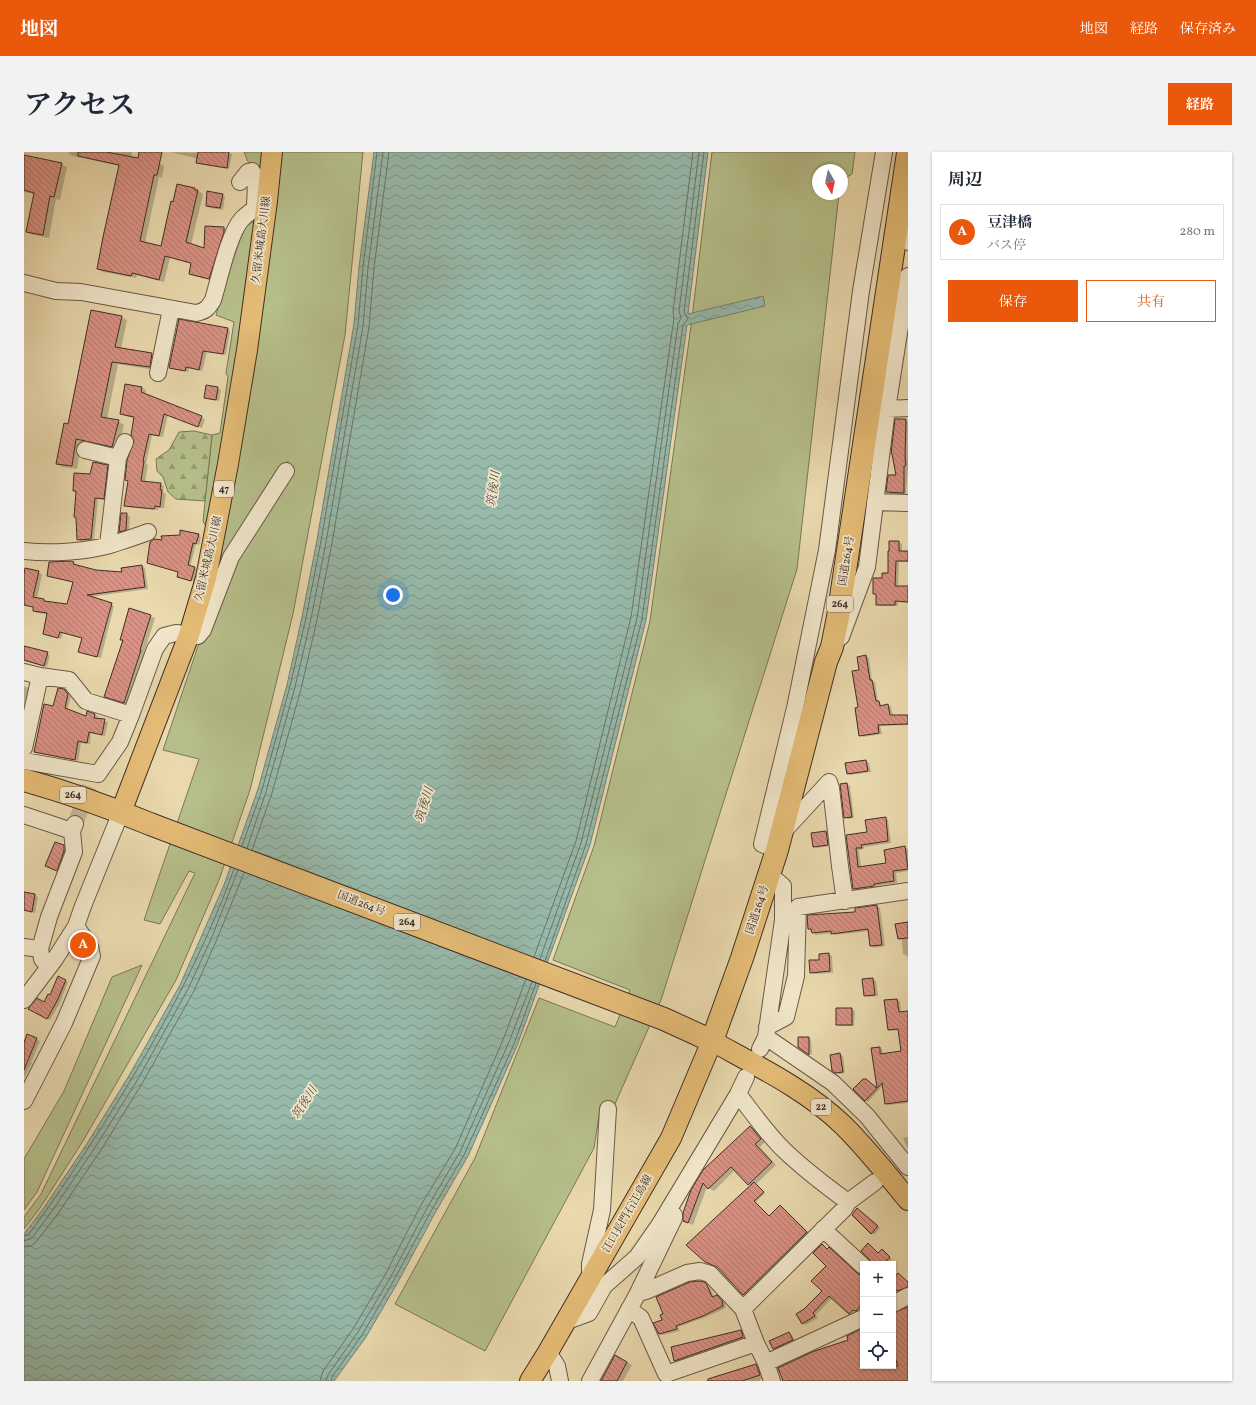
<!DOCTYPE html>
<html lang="ja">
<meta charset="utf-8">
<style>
body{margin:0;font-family:Vollkorn,"Noto Serif JP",serif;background:#f2f2f3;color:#1f2937}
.controls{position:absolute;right:12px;bottom:12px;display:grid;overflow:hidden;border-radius:0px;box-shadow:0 1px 3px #0004}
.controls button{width:36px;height:36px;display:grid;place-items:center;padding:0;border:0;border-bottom:1px solid #e0e1e3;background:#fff;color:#1f2937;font:20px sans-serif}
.compass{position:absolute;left:788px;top:12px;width:36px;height:36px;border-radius:50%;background:#fff;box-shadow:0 1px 3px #0004;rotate:171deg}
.you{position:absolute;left:369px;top:443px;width:14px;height:14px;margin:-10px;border:3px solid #fff;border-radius:50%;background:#1a73e8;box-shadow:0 0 0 6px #1a73e833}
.badge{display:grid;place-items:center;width:26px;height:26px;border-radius:50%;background:#ea580c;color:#fff;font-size:13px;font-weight:700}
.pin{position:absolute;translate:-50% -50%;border:2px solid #fff;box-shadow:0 1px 4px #0006}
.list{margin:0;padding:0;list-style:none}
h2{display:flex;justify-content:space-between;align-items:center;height:52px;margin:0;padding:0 16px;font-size:17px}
h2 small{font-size:13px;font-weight:400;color:#747a83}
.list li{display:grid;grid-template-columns:26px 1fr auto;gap:12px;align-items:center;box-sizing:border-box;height:56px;margin:0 8px 8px;padding:0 8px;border:1px solid #e0e1e3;border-radius:0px}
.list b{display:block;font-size:15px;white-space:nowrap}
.list p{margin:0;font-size:13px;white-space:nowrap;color:#747a83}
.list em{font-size:13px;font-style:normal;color:#747a83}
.actions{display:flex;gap:8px;padding:12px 16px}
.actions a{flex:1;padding:9px 0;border:1px solid #ea580c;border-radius:0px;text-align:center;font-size:14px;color:#ea580c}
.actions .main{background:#ea580c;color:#fff}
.icon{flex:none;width:22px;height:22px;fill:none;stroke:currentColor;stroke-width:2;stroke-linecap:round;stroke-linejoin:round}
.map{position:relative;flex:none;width:884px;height:1229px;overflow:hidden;border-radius:0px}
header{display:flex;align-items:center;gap:24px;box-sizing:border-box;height:56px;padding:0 20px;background:#ea580c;color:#fff}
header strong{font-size:19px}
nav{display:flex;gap:22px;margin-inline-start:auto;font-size:14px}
.intro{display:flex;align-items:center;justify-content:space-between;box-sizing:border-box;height:96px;padding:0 24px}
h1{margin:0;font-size:28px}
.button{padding:10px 18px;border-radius:0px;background:#ea580c;color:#fff;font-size:14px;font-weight:700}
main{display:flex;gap:24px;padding:0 24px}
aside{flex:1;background:#fff;border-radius:0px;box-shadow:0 1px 3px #0004}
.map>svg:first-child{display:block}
.green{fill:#b6bf8a;stroke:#7b7658}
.forest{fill:url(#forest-firs);stroke:#7b7658}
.water{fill:url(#water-waves);stroke:#748276}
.shadow{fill:#0003}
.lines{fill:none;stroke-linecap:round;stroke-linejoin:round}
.shore{stroke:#6c7469;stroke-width:1}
.building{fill:url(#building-back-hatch);stroke:#402e27}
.minor-tunnel{stroke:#c7b792;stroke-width:16;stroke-dasharray:16 8;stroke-linecap:butt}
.minor-casing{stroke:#6a5948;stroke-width:18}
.major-casing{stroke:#402e27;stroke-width:22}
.highway-casing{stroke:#402e27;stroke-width:24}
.minor{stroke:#f1e6ca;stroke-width:16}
.major{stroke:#e4bc76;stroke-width:20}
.highway{stroke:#e4bc76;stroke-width:22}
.labels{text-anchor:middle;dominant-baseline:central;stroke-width:3.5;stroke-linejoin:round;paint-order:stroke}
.shield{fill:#f1e6ca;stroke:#756558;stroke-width:1}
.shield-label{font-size:10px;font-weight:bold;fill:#402e27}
.street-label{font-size:11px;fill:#402e27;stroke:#f1e6ca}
.water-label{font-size:12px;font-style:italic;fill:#514a41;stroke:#f1e6ca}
</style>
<header>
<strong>地図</strong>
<nav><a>地図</a><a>経路</a><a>保存済み</a></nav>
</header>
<div class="intro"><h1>アクセス</h1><a class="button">経路</a></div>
<main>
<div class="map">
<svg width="884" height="1229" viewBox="0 0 884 1229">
<defs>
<pattern id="forest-firs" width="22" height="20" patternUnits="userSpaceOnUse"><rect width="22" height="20" fill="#b6bf8a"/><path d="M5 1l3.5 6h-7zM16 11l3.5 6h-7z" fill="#959c71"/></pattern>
<pattern id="water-waves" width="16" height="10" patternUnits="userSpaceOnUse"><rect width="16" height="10" fill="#97baab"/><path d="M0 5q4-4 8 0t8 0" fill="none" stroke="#7d988b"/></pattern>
<pattern id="building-back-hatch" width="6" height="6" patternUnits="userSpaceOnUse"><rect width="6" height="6" fill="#db9183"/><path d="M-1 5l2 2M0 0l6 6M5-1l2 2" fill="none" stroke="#b3776b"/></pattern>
</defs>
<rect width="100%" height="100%" fill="#e9d9ad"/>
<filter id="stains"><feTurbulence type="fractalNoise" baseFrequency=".005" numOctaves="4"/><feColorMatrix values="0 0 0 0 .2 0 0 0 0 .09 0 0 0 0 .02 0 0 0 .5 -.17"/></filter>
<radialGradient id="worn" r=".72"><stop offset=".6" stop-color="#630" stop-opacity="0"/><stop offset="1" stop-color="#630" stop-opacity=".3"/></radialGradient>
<!-- green -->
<path class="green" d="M220,0h21l-3,29 -13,-17z
M256,0h83l-18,183 -52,279 -43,176 -31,90 -43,100 -93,161 -43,67 -16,21v-12l17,-23 154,-321 -6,-2 -29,53 -16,-4 55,-161 -36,-9 35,-104 9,-9 24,-68 57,-96v-12l-29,42 -47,84z
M688,0h143l-3,22 -10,6v-10h-24v24h21l-42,375 -136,431 -46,104 -15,5 -6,39 -109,203 -90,-47 80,-146 64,-160 76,29 15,-37 -77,-30 41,-114 56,-225 41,-295z
M228,70l5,3 -48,307 -6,-11 9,-86 8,-2 8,-56 -2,-4 8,-51 -18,-7 23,-82z
M118,813l-105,227 -13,18v-51l40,-68 48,-114z"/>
<!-- forest -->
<path class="forest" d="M170,279l18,4 -7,66 -29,-2 -8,-7 -5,-15 -6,-6 -1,-12 13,-9 10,-18z"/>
<!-- water -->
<path class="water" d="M350,0h334l-20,162 75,-18 2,10 -78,19 -41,295 -56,225 -73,201 -49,110 -33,57 -37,69 -32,55 -32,44h-310v-147l21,-28 43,-64 42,-68 50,-89 44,-100 34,-96 29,-104 15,-68 15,-77 37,-216 5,-57z"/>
<!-- shadow -->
<path class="shadow" d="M45,0h63l-1,6 28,5 5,3 -2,12 -3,-1 -14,66 16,4 13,-44 4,-18 17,4 5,3 3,2 -12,51 14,4 19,-21 5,3 -15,50 -19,-5 -5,-3 2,-9 -22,-6 -6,24 -27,-7 -1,3 -33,-6 -5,-3 22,-103 -47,-10 -5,-3z
M147,0l58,1 3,1 -3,15 -29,-5 -3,-1 1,-4z
M0,4l37,8 6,3 -7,33 -4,-1 -7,39 -16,-3 -6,-3 8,-38 -11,-2z
M198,43l3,1 -2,14 -13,-2 -3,-2z
M97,165l6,3 -6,29 31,5 6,3 -3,13 -37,-6 -11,55 11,2 6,4 -6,24 -36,-8 -5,28 -15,-2 -5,-4 12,-38z
M203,177l3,2 -4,24 -19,-3 -5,19 -13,-3 -1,4 -18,-5z
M102,234l16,2 4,2 -1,5 60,24 -3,9 -34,-13 -5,22 -11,-2 -6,29 2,1 -3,17 15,2 4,2 -1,6 3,2 -2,14h-6v2l-29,-3 -4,-2 11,-64 -1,-23 -10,-2 -3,-3z
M194,236l3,2 -2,11 -11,-2 -3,-2z
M881,268l3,2v45l-2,28 -16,-1 -3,-2 10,-16z
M83,314l3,2 -3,32 -9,-1 -4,41 -13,1 -3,-2 -1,-47 -3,-2 17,-15z
M98,362l8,2 -1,15 -6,2 -3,-2z
M174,383l3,2 -2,8 -3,-1 -6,23 7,2 -3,12 -13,-3 -2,-6 -30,-9z
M875,390l3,2v8h6v10h-9l-1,25h10v16l-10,-1v4h-18l-3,-2v-9l-3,-2 9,-14 6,-5z
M49,411l3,1v2l20,5 27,2 19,-7 3,2 3,21 -59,8 25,9 -13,52 -18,-5v-15l-20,-5 -2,6 -17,-5 4,-20 -11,-1 -3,-2v-4l-10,-2v-36l18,5 -5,25 31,6 5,-23 -22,-5z
M126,464l5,2 -11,35 1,1 -17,51 -19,-6 -4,-3 19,-55 -3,-2z
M0,495l26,8 -3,12 -23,-6z
M842,504l3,2 3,23 3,1 3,20 3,2 1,2 6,-1 3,2 2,9h15v9l-28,1 2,8 -19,3 -3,-2v-64z
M0,534l7,3 -3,13h-2l-2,9z
M40,538l7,7 -4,13 20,7 7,-2 4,1 -1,3 11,3 -3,14 -14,-3 -1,11 -9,-1 -3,18 -40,-8 -3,-1 19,-45z
M842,609l3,2 2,9 -20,3 -3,-1z
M823,632l3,2 4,32 -6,1 -3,-2z
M861,666l3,2 3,23 -27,4v2l-5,1 2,17 26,-3 18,-17 3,2v22l-12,2 1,10 -20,3v2l-20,3 -3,-2 -7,-53 21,-3z
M802,680l3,2 2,12 -14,2 -4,-2 -1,-12z
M39,694l4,2v5l-7,19 -14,-6z
M0,741l11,2 3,2 -3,16 -11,-2v1z
M852,754l4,2 5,38 -11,2 -3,-2 -2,-15 -34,4 -3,-2 -16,2 -7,-6z
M884,771v37l-1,-4 -4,-2 -1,-14 -3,-1z
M805,802l3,2 1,17 -19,1 -3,-2 9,-11z
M849,827l3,2 2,15 -9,1 -4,-2z
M42,829l2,1 -8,21 -10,17 -20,-11 14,-6z
M873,848l3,1 1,12 7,-1v91l-19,2 -3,-1 -3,-19 -15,17 -2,-2v-20l12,9 -6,-40 7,-1 3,1 1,5 19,-2 -3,-22 -8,1 -2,-1z
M827,857l4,2 -1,15h-14l-3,-2z
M4,884l12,5 -9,22h1l-8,15v-39l2,1z
M784,886l3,2 1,15 -13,-8z
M816,902l3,2 2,17 -6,1 -6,-4z
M726,975l5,3 10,12 -5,5 16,18 -20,19 9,9 -10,10 14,14 13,-10 27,26 -63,63 -28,-29 33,-81 -16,-16 -21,21 -7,-4 -14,38 -9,-4 8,-30z
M884,985v12l-5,-11z
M836,1059l20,17 -6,7 -14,-12z
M798,1093l37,30 4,1v32l-4,4 -3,-1 -3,4 -21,-17 -16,17 2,3 -12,7 -3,-2 2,-13 18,-19 4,-25z
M847,1094l8,8 6,-2 7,7 -5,5 -3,-2 -2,2h-9z
M869,1128l15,2v7l-7,3 -3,-2 -5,-4z
M680,1131l6,5 4,9 3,-1 8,7 1,5 -20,9 -28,10 2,4 -18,4 -3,-1 4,-13z
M884,1156v73h-124l65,-40 14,-12v37h30v-52z
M717,1179l3,2 2,6 -68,23 -4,-2z
M765,1181l3,2 3,7 -18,8 -3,-1z
M603,1210l5,3 -9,16h-21z
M732,1213l4,3 4,10 -4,1v2h-55z"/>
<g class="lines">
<!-- shore -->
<path class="shore" d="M218,694l20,-56 28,-104 16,-68 15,-77 37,-216 5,-58 14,-115
M223,696l19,-56 29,-105 16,-68 15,-77 37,-216 5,-58 15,-116
M228,698l20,-57 29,-104 16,-69 15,-77 37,-216 5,-59 15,-116
M510,805l42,-116 55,-224 43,-299 -1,-7 20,-159
M516,807l41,-116 56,-225 41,-294 3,-6 -2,-7 20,-159
M521,809l41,-117 56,-225 41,-294 5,-6 -4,-7 20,-160
M0,1084l5,-2c29,-39 55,-79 81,-120 49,-78 93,-159 124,-245
M0,1089l8,-3 20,-27 44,-65 42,-67 50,-90 24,-52 26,-67
M0,1095l7,-1 5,-4 21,-27 44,-65 42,-68 51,-91 23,-52 27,-66
M296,1229l3,-10 30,-42 32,-54 36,-70 34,-56 48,-109 23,-61
M302,1229l2,-6 30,-43 32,-54 37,-70 33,-56 49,-110 23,-60
M307,1229l1,-4 30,-42 32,-55 37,-69 33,-56 50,-111 22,-61"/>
</g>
<!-- building -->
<path class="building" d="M54,0h28l32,6 1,-6h23l-5,23h-3l-14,66 21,5 10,-45 2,1 4,-18 18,4v2h3l-12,52 18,6 1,-22 19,1v5l-15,47 -20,-5 2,-11 -26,-7 -6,24 -27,-7 -1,3 -34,-7 6,-32 16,-72 -41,-9z
M174,0h31l-2,16 -31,-5z
M0,3l38,8 -8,34 -4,-1 -7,39 -17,-3 8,-39 -10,-3z
M183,39l16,3 -3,14 -14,-2z
M67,158l31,6 -7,31 37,6 -2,14 -38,-5 -11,55 18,3 -7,27 -36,-8 -4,27 -16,-2 8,-41 4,1z
M155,167l49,9 -5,26 -20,-3 -4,19 -13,-3 -1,4 -16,-3z
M101,232l17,3 -1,5 61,24 -4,11 -34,-13 -5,22 -10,-2 -6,27h1l-3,20 20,2 -1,7h2l-2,17 -5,-1 -1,3 -30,-3 4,-25 -3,-1 2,-20 7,-19 -3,-6 3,-18 -14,-3z
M182,233l12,2 -2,13 -12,-2z
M871,267h11l-1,38 1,8 -2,1v27l-18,-1 2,-17h8l-4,-21h-1z
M69,310l15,3 -4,34 -9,-1 -4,41 -14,1 -1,-22 -2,-1 2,-26h-3l1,-18 16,1z
M97,361h6l-1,17 -7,2z
M156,378l19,4 -3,10 -3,-1 -5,22 7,2 -4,14 -14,-4 1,-5 -31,-9 3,-21 4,-3 8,1 -1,-4 19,-1z
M865,389h10v10h9v10h-12l-1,25h13v16l-13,-1v4h-19v-11h-3v-16h9v-5h6v-22h1z
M46,409l4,1 -1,2 23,6 26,2 -1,-4 21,-3 3,22 -58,8 25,8 -15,54 -19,-5 4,-14 -22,-6 -2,6 -15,-4 4,-21 -14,-2v-4l-9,-2v-31l1,-6 14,3 -6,26 11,2v2l23,3 6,-22 -26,-6 2,-14z
M105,456l22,7 -11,35h1l-17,53 -20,-6 19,-57h-3z
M0,494l24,6 -4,14 -20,-6z
M842,503l4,25h2l4,21h3l1,5 8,-2 2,11h18v9l-30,1 1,8 -20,3 -4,-28 3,-1 -6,-36 7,-1 -2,-13z
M34,536l6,1 4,5 -3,14 21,8 1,-5 8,3 -1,4 11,1 -3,16 -13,-3 -2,11 -9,-2 -3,19 -41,-8 10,-48 9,2z
M842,608l2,11 -21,3 -2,-11z
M823,631l5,34 -8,1 -4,-34z
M862,665l2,24 -27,4 1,3h-6l2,19 28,-4 -2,-13 21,-4 3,23 -15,2 1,10 -20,3v2l-21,3 -7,-54 21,-3 -2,-12z
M802,679l2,14 -15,2 -2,-14z
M31,690l9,3v6l-7,20 -12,-5z
M0,740l11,2 -3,18 -8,-2z
M853,753l5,40 -12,1 -2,-17 -37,5v-3l-19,2 -1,-4h-3l-1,-14 48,-3v-4z
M884,770v16l-10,1 -3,-15z
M805,801l1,18 -20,2 -1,-13h10v-6z
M34,824l8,4 -9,21 -10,18 -19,-10 9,-11 7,4 4,-8 2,1z
M849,826l2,17 -11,1 -2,-17z
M873,847l2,13 9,-1v90l-23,3 -3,-21 -17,18 -12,-12 10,-10h3l11,9 -6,-40 9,-1v7l21,-3 -3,-22 -10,1 -4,-30z
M812,856h16v17h-16z
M3,882l10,4 -13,32v-27z
M774,885h11v18l-11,-8z
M816,901l3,19 -8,1 -3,-2 -2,-16z
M726,974l11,13 -6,5 17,18 -24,23 -17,-18 -23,22 -5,-6 -15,40 -5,-2v-8l8,-23 12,-20z
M730,1030l10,10 -10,9 15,15 11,-11 27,27 -64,63 -26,-28 -12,-5 -19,-17z
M833,1056l21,18 -7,8 -19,-19z
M844,1091l10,10 4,-4 8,8 -7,7h-11l-3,-5 -8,-8z
M798,1092l5,5 2,-2 28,26 6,4v26l-7,8 -3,-1 -4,4 -20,-18 -16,17 2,3 -13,8 -6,-10 8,-5 18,-18 -11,-10 15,-15 -13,-13z
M874,1121l10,9v5l-11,4 -4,-4v-8z
M675,1129l6,1 2,3 5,12 5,-2 6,7h-1l1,4 -20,10 -27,10 1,3 -18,5 -6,-11 9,-3 -2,-5 3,-1 -7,-17 34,-15z
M884,1155v74h-125l-5,-13 34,-16 36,-12 -1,-4 16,-8v38h35l-5,-14v-39z
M717,1178l2,7 -69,24 -3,-14z
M765,1180l4,8 -20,9 -4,-8z
M591,1203l12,7 -10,19h-16z
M732,1212l4,11 -18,6h-34v-2z"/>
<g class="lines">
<!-- minor-tunnel -->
<path class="minor-tunnel" d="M51,672l16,-41"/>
<defs>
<path id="minor" d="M216,30l8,-10 4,-1c6,10 3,25 3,36
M879,61l5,29
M0,131l32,8 25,1 115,21c10,-2 12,-5 17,-13 6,-20 16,-67 29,-81 8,-8 16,-13 25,-18
M134,221l13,-64
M863,257l21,-1
M61,298l33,8
M851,350l33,1
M84,393l10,-87 7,-16
M0,399c26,3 60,1 86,-6 12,-4 25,-8 38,-13
M817,485l26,-70 20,-158 21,-133
M0,520l16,4 29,4 17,21 45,14
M0,596l16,-72
M0,609l74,13 22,-32 11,-27 24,-66 9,-13 12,-3 22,3 5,-6 28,-73 55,-86
M0,663l48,16
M759,680l46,-50 2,6 9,78 5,35
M753,698l-15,-6 33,-136 32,-158 34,-259 23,-139
M0,795l16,2
M25,815l-7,-8 -2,-10 9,-32 25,-65 -2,-21 3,-7
M0,848l31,-41 21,-33 7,-20 38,-94
M743,875l19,-10 10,-41 2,-69 110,-16
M742,885l67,46 34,33 41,51
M736,897l6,-12 17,-117v-34l-14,-12
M714,942c15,19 29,40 47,57 20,19 41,35 63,51
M0,949l40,-78 28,-67 -2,-9 -14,-21
M799,1077l40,37
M566,1125v-13l12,-54 6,-101
M614,1141l8,-2 41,-18 13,-2 10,3 33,35
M869,1152l15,-8
M605,1157l12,9 25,56 90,-31
M543,1169l22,-8 15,-27 33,-29 23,-33 78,-130 8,-17
M524,1200l9,14 3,15
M742,1211l97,-45
M566,1229l48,-88 36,-75v-3
M748,1229l-6,-18 -10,-20 -13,-34 101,-100 4,-7 27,-20"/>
<path id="major" d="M97,660l68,-177 17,-57 22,-114 19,-114 20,-149 5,-49
M506,1229l18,-29 123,-214 41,-97c45,25 95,49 132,85 23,23 43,48 64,74"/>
<path id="highway" d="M0,628c43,12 85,27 126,44l514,195 48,22 30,-83 35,-108 49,-188 6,-15 6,-30 70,-464"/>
</defs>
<!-- minor casing -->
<use href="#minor" class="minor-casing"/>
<!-- major casing -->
<use href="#major" class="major-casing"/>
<!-- highway casing -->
<use href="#highway" class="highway-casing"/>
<!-- minor -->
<use href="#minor" class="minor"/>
<!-- major -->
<use href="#major" class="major"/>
<!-- highway -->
<use href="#highway" class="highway"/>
</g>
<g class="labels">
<!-- shield labels -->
<g class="shield">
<rect x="190" y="329" width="20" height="16" rx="3"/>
<rect x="803" y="444" width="26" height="16" rx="3"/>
<rect x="36" y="635" width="26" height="16" rx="3"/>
<rect x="370" y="762" width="26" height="16" rx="3"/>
<rect x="787" y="947" width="20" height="16" rx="3"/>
</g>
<g class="shield-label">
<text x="200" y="337">47</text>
<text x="816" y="452">264</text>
<text x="49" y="643">264</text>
<text x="383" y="770">264</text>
<text x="797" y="955">22</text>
</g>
<!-- street labels -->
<g class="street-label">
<text transform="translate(238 88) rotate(-83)">久留米城島大川線</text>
<text transform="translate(185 407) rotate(-77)">久留米城島大川線</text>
<text transform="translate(823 409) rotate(-81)">国道264号</text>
<text transform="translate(337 752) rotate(21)">国道264号</text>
<text transform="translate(734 758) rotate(-72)">国道264号</text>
<text transform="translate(604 1062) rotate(-60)">江口長門石江島線</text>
</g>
<!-- water labels -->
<g class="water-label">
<text transform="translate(470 337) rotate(-82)">筑後川</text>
<text transform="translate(401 653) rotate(-73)">筑後川</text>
<text transform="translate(281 951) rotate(-57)">筑後川</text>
</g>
</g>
<rect width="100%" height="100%" filter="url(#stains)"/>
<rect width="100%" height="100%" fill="url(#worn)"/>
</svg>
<div class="controls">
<button>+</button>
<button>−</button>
<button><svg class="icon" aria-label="locate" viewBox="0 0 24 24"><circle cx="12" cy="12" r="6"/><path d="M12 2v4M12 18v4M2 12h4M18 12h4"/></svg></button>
</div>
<svg class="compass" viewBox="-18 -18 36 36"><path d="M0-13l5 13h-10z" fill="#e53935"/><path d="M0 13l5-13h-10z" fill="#747a83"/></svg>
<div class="you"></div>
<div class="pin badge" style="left:59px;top:793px">A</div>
</div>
<aside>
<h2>周辺<small></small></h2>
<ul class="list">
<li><span class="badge">A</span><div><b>豆津橋</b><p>バス停</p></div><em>280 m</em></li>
</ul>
<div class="actions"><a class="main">保存</a><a>共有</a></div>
</aside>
</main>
